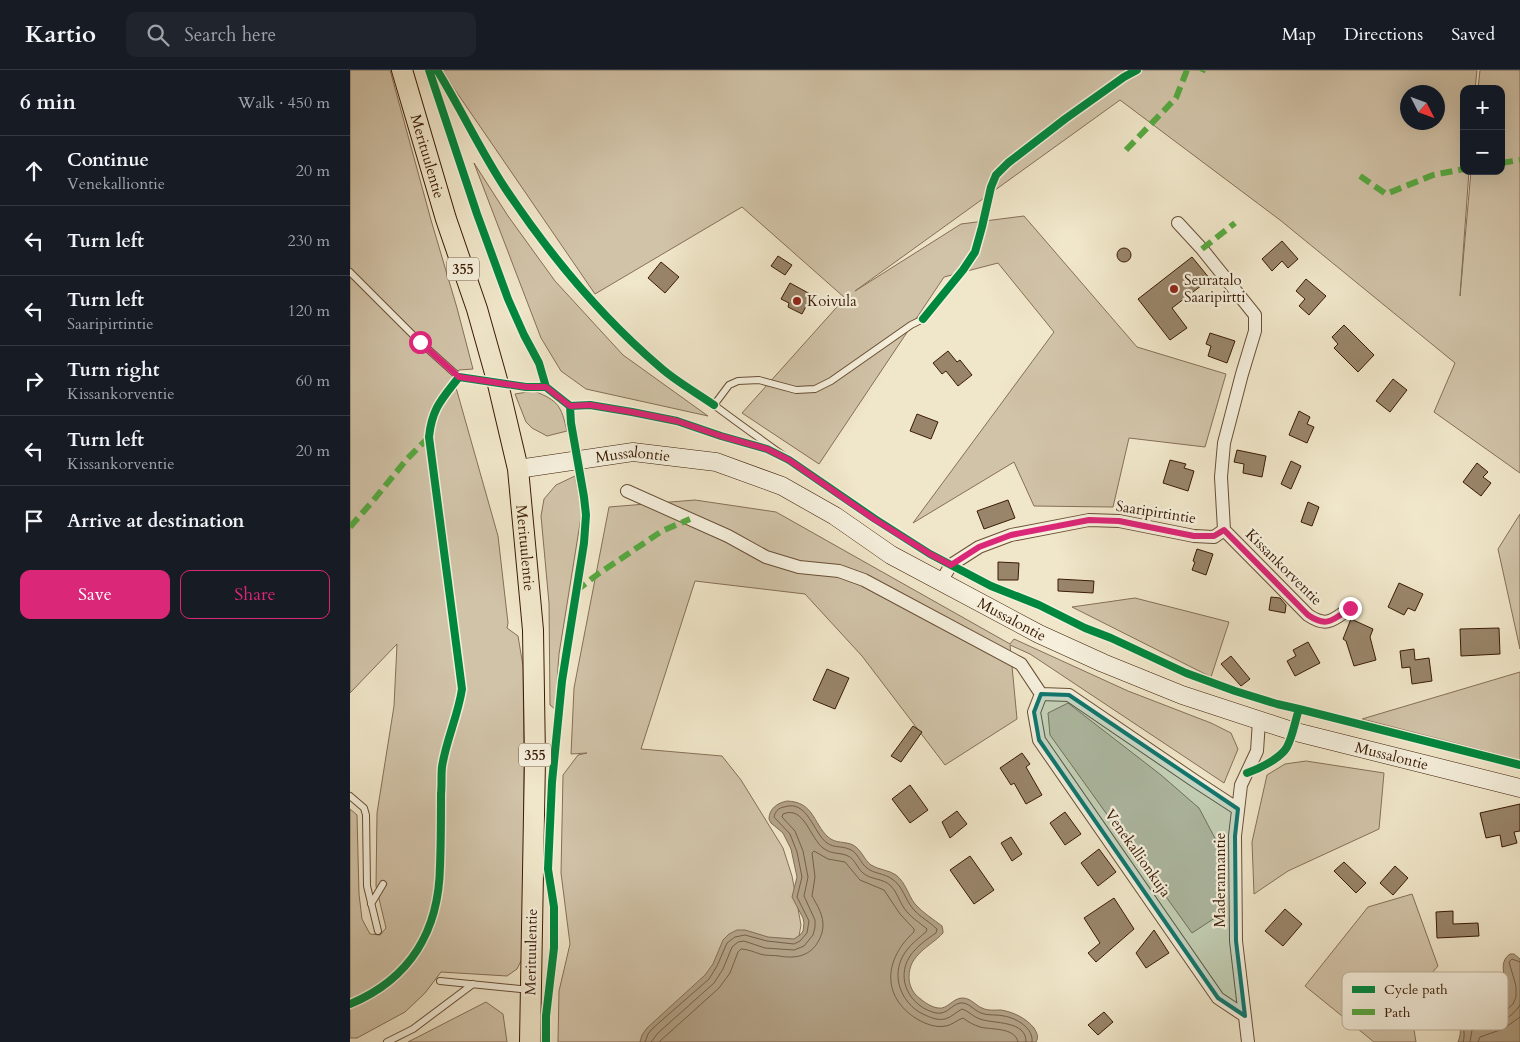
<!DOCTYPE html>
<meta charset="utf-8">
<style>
body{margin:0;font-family:Cardo,serif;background:#20242c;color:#f1f3f6}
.controls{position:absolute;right:15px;top:15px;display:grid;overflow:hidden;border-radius:10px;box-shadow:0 5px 20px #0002}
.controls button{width:45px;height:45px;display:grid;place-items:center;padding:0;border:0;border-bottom:1px solid #363941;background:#171b24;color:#f1f3f6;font:25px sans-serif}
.compass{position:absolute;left:1050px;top:15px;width:45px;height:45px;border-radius:50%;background:#171b24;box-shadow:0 5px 20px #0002;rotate:132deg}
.stop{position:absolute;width:15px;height:15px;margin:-11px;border:4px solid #db2777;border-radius:50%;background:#fff}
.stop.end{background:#db2777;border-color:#fff;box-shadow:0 1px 5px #0008}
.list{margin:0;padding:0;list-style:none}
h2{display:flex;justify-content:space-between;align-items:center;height:65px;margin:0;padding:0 20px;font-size:21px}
h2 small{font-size:16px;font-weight:400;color:#9ea1a6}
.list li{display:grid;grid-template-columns:32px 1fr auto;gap:15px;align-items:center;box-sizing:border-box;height:70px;padding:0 20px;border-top:1px solid #363941}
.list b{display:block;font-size:19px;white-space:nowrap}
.list p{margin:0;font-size:16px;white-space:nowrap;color:#9ea1a6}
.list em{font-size:16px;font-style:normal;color:#9ea1a6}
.actions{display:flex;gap:10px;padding:15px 20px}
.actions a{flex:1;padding:11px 0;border:1px solid #db2777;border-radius:10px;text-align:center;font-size:18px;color:#db2777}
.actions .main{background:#db2777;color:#fff}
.icon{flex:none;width:28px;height:28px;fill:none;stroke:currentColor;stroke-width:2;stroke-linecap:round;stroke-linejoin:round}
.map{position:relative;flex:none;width:1170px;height:972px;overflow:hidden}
header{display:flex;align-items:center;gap:30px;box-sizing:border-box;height:70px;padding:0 25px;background:#171b24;border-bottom:1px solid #363941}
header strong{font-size:24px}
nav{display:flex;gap:28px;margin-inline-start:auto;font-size:18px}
.search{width:350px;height:45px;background:#20242c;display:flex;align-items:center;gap:12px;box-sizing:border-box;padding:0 18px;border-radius:10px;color:#9ea1a6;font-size:19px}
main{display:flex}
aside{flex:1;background:#171b24}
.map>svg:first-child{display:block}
.green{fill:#d1c3a8;stroke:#866f56;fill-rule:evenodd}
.water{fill:#b2a186;stroke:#826b52}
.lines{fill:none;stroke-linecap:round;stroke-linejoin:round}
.shore{stroke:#765e45;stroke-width:1}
.building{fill:#99856a;stroke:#3a1b04}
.service-casing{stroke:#684e35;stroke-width:8}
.minor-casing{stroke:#684e35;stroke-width:14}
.secondary-casing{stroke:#3a1b04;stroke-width:19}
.primary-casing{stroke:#3a1b04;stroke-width:22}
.service{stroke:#f5efdc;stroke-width:6}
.minor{stroke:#f5efdc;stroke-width:12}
.secondary{stroke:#f5efdc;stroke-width:18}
.primary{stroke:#f0e6c9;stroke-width:20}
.quiet{stroke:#55a940;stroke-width:6;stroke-dasharray:12 6;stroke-linecap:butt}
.cycleway-casing{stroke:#f5efdc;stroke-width:11}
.cycleway{stroke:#00873e;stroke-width:8}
.route{stroke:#db2777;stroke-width:6}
.marked{fill:#0f766e;fill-opacity:0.2;stroke:#0f766e;stroke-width:4;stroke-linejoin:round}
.poi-dot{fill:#8f2418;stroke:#f5efdc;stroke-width:2}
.labels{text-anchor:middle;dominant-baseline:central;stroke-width:4.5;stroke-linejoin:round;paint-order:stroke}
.shield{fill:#f5efdc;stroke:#725b45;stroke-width:1}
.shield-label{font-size:14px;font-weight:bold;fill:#3a1b04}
.street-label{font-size:15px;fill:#3a1b04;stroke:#f5efdc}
.poi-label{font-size:15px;fill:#3a1b04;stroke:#f5efdc;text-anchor:start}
.key{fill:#f5efdc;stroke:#bdaf9b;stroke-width:1}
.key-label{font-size:14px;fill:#3a1b04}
</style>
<header>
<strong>Kartio</strong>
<div class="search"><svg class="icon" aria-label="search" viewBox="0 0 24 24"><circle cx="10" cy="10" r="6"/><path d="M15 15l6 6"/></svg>Search here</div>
<nav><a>Map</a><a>Directions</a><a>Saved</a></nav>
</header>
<main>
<aside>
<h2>6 min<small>Walk · 450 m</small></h2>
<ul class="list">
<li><svg class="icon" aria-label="ahead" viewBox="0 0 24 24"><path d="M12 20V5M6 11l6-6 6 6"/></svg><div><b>Continue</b><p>Venekalliontie</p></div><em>20 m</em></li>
<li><svg class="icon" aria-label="left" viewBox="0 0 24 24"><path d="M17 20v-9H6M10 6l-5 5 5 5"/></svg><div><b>Turn left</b></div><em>230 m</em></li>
<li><svg class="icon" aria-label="left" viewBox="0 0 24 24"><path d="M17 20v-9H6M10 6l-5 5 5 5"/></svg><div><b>Turn left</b><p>Saaripirtintie</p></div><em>120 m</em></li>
<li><svg class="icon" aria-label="right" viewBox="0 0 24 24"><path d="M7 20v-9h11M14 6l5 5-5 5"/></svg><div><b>Turn right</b><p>Kissankorventie</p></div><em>60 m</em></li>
<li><svg class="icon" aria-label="left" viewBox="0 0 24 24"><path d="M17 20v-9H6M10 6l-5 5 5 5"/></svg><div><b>Turn left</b><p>Kissankorventie</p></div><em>20 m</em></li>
<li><svg class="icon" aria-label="arrive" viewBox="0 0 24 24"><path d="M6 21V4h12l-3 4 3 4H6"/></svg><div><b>Arrive at destination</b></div></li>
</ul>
<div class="actions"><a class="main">Save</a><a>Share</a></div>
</aside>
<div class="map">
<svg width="1170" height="972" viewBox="0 0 1170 972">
<rect width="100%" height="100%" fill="#f0e6c9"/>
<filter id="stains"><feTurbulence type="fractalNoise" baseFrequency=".004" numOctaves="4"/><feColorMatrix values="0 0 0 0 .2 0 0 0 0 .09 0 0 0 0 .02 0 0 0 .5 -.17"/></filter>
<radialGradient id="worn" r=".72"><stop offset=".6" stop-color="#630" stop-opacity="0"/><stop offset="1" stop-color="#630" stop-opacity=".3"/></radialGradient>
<!-- green -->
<path class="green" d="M0,0h40l41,150 26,88 16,61 -14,1 -6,7 45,159 10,87 -1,5 11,8 5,30 1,93 -1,198 -6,12 -10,7 -66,-4 -16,21 -20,19 -48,26h-7v-229l7,6 2,79 3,25 8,15 10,1 6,-7 -10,-42 1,-73 17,-107 3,-62 -47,49z
M93,0h1034l-2,19h-11v82h5l-9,125 11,-125h30v-82h-23l2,-19h40v403l-86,-61 21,-49 -175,-143 -160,-120 -265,191 106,-67 63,-8 113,131 89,27 -21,73 -76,-9 -16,69 -79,-1 -20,-44 -101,61 141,-191 -56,-69 -54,14 -125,187 -77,-51 103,-115 -103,-91 -147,87 -142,-207zM1058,22h30v30h-30z
M124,93l34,53 47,65 68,74 85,61 -122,-27 -25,-18 -20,-33z
M184,321c25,10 27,15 33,40l-20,5 -15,-8 -6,-6 -11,-28z
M225,406l7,35 -23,143 -4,55 -5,-4 -1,-102 -8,-87 3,-17 12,-14z
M345,430l81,12 234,132 4,-5 114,52 83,32 20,10 7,16 -14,34 -194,-129 -20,-9 7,74 -72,46 -83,-109 -57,-62 -110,-13 -54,168 81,7 19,24 42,68 9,28 9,49 -7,39 -62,78h-174l1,-51 11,-47 -9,-71 2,-98 15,-20 9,-2 -16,1 3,-66 35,-181z
M1170,444v135l-22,-100z
M785,528l94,24 -18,55 -139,-70z
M1170,602v88l-158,-41z
M718,633l93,72 38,33 18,34 7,70 -32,21 -142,-198 -2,-22z
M956,691l78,12 -5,56 -91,42 -34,23 -2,-52 15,-67 18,-11z
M1062,824l26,72 -29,33 7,43h-42l-69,-56 63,-79z
M136,932l17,12 4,28h-99z"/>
<!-- water -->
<path class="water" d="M437,731c27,1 26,22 41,36 8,7 17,4 25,8 9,5 11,15 18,20 8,5 18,5 25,10 10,8 12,20 19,29 8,9 18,15 27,22l1,5v2c-13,14 -34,21 -34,44 0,6 2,12 6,17 6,6 15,13 23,14 9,2 15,-10 24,-10 9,0 13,7 20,10 6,3 13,2 19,2 12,2 25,8 33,18 3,5 5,9 2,14h-396l2,-7 5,-7 58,-53 8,-11 10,-24 6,-6 8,-4h8l23,7 26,2 6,-4 3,-4 1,-8 -1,-5 -11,-21 5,-20 -6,-28 -8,-16 -12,-10 -2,-4c0,-10 8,-16 18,-18z
M1160,884h4l6,5v83h-62c9,-23 -10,-23 -16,-37l4,-3c23,0 15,28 52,8 22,-17 -7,-43 12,-56z"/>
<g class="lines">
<!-- shore -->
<path class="shore" d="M295,972l3,-8 5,-6 56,-49 8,-13 10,-23 8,-6 10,-2 22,6 27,3 6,-3 7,-8 2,-12 -12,-24 5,-20 -5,-25 -7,-18 -16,-17c1,-5 4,-9 10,-10 24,-8 29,26 43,36 7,5 15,3 22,6 9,3 11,14 18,19 7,6 17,5 25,11 11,7 13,21 22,31 6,7 16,12 23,19l-1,4c-9,6 -19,13 -26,23 -15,23 0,51 26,57 11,2 15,-8 24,-10 9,-1 13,7 21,10 7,3 15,1 23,3 12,2 30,12 28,26
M301,972l7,-9 56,-50 9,-14 9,-22 6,-5 6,-1 21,7 29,2 10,-4 9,-11 2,-8v-7l-11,-24 4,-19 -5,-26 -8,-20 -13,-14 1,-3c21,-9 27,24 40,34 9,7 17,4 25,8 7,3 9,12 15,17 8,7 20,5 28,13 6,6 8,15 13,22 6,9 15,14 23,21l-1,3c-7,6 -14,11 -20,19 -15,21 -8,47 13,61 8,4 17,9 26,7 7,-2 11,-7 17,-10 7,2 11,8 18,10 13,5 47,1 46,23
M309,972l60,-54 11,-15 8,-21 3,-3c6,0 13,3 19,5 6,2 13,1 19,2 17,3 32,0 40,-16 9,-17 1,-30 -7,-44l3,-19 -3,-24 2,-2 14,8 17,3 15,18 24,10 16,24 14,15v3c-29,26 -34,64 3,87 9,5 18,9 29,7 6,-1 11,-6 17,-8 5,4 11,7 17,9 12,3 35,0 38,15
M1113,972c3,-8 -1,-15 1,-22l11,3 10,-2 17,-7 11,-10 3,-7v-11l-7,-24 3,-3 8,3
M1120,972l2,-12c18,-2 38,-9 48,-25
M1128,972l2,-5 23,-8 17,-12"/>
</g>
<!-- building -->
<path class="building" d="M932,171l16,18 -10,9 -6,-7 -10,10 -10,-12z
M767 185a7 7 0 1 1 14 0a7 7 0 1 1-14 0Z
M428,186l14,9 -7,10 -14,-9z
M842,187l18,22 -38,29 15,20 -17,12 -32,-41z
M311,192l18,15 -14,16 -17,-15z
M956,209l20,17 -17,19 -10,-9 6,-7 -9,-8z
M440,213l22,12 -10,19 -14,-7 1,-4 -8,-4z
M994,255l30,30 -16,17 -24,-24 4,-4 -6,-7z
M860,263l25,8 -8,22 -19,-7 3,-10 -5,-2z
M598,281l9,11 3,-2 12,15 -14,11 -12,-15 -4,3 -9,-11z
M1043,309l14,11 -17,22 -14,-11z
M949,341l11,6 -3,7 7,3 -7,16 -18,-8z
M567,344l21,8 -7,17 -21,-8z
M887,380l29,6 -4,21 -19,-4 1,-9 -10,-2z
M820,390l16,4 -2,4 10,3 -6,20 -25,-8z
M941,391l10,5 -10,23 -10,-5z
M1127,393l11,9 -5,5 8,6 -10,13 -18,-14z
M658,430l7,18 -31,11 -7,-18z
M958,432l11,5 -7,19 -11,-4z
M847,479l16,5 -7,21 -14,-5 3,-8 -2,-1z
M648,492l21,1 -1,17h-20z
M708,509l36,2 -1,12 -35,-2z
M1049,513l24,11 -8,17 -7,-3 -4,7 -16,-8z
M921,527l9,1 6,7 -1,8 -16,-3z
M1001,549l22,10 -3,8 6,23 -22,6 -8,-25 -3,-2z
M1149,558l1,26 -39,2 -1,-27z
M958,572l12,21 -25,13 -8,-15 9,-5 -3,-6z
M1064,579l1,11 14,-2 3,23 -20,3 -2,-17 -8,1 -2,-17z
M881,586l19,23 -9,7 -20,-22z
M477,599l22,9 -14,31 -22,-9z
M563,656l9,6 -21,30 -10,-6z
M672,683l8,11 -4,3 16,28 -16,9 -12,-21 -3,2 -11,-17z
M560,715l18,25 -18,13 -18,-24z
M1170,734v27l-6,1 3,11 -15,4 -2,-12 -14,3 -6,-25z
M607,741l10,13 -17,14 -8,-16z
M715,742l16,22 -16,11 -15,-22z
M661,767l11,17 -10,7 -11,-18z
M749,779l17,23 -18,14 -17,-23z
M620,786l24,34 -20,14 -24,-34z
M994,792l22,21 -10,10 -22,-22z
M1045,796l13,12 -15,17 -13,-12z
M764,828l20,31 -38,33 -8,-9 12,-10 -16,-25z
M935,839l17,15 -19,22 -18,-15z
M1103,841v13l25,-1 1,13 -42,2 -1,-26z
M804,860l15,23 -23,15 -10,-15z
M754,942l9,10 -15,13 -10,-10z"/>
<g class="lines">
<defs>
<path id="service" d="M0,202l70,70 39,35
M573,249l-12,6 -80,56 -16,8 -19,1 -37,-10 -21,1 -9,4 -15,20c40,30 80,58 121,87 38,26 75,51 116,73
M0,726l14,12 2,7 1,71 11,45
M21,834l12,-20
M90,911l90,9
M37,972l26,-13 60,-45"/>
<path id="minor" d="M277,421l101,45 38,21 33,10 40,4 25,9 157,84 20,30
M874,460l84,85c19,13 25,5 42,-7
M590,513l11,-18 28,-18 32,-12 78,-15 30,1 75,15 20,1 10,-7 -3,-53 3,-34 18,-69 13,-43v-16l-53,-66 -24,-26
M691,624l-7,18 5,28 179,258 27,18
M691,624l28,1 126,86 43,28
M898,972l-12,-101 -1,-105 6,-51 16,-34 2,-30"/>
<g id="secondary">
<path id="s1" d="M168,399l115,-17 83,10 66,24 53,30 56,39 148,79 64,29 79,32 110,36 228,57"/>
</g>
<g id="primary">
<path id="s2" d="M52,0l44,149 31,90 20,71 21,89 15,161 2,129 -5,283"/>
</g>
</defs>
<!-- service casing -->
<use href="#service" class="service-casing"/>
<!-- minor casing -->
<use href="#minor" class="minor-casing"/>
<!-- secondary casing -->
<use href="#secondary" class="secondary-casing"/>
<!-- primary casing -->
<use href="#primary" class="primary-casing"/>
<!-- service -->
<use href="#service" class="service"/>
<!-- minor -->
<use href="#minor" class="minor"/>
<!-- secondary -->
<use href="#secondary" class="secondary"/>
<!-- primary -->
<use href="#primary" class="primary"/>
<!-- quiet -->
<path class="quiet" d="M852,2l1,-2
M776,80l50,-52 11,-28
M1151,93l19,-3
M1010,106l26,18 47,-19 31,-6
M852,179l33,-26
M0,457l22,-25 35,-43 22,-22
M226,521l22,-17 64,-43 28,-12"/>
<defs>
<path id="cycleway" d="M79,0l48,144 31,85 16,36 15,28 7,24
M87,0c24,39 43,80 68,118 44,66 96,129 156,180 16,14 36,25 53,37
M573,249l40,-49 12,-18 7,-25 9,-40 5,-12 12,-12 57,-44 59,-42 13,-7
M897,703c12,-4 34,-15 40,-26 6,-11 8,-26 12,-38
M0,934c60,-25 89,-73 90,-138 1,-24 1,-48 1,-72 1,-9 0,-18 1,-27 4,-27 16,-51 20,-78l-33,-252c3,-29 13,-38 30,-60l67,10h20l24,19
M196,972v-26l8,-68v-41l-6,-38 4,-87 10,-101 22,-138 2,-28 -2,-18 -13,-74 -1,-17 20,-1 42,7 45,9 44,15 46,13 22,11 86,59 55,35 61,32 48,19 46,23 26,10 75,35 49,18 42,13 22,5 221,56"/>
</defs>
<!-- cycleway casing -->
<use href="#cycleway" class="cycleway-casing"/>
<!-- cycleway -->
<use href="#cycleway" class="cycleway"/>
</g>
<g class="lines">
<!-- route -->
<path class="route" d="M70,272l39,35 67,10h20l24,19 20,-1 42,7 45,9 44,15 46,13 22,11 85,59 56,35 21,11 28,-18 32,-12 78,-15 30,1 75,15h20l10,-6 84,85c19,13 25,5 42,-7"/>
</g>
<!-- marked area -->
<path class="marked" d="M691,624l28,1 169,114 -3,27 1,105 9,75 -27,-18 -179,-258 -5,-28z"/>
<!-- markers -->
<g class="poi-dot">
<circle cx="824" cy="219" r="5"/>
<circle cx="447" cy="231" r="5"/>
</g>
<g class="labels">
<!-- shield labels -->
<g class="shield">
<rect x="97" y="187.5" width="32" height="23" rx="4"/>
<rect x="169" y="673.5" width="32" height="23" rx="4"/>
</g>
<g class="shield-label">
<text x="113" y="199">355</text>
<text x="185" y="685">355</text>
</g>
<!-- street labels -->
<g class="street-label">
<text stroke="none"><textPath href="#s2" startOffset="90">Merituulentie</textPath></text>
<text stroke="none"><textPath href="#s1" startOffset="116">Mussalontie</textPath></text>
<text transform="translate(806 442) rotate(9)">Saaripirtintie</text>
<text stroke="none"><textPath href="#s2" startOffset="495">Merituulentie</textPath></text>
<text transform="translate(934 497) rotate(45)">Kissankorventie</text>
<text stroke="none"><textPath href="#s1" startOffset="536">Mussalontie</textPath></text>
<text stroke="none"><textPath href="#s1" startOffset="941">Mussalontie</textPath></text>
<text transform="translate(788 783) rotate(55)">Venekallionkuja</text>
<text transform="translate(870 810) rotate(-90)">Maderannantie</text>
<text transform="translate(181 882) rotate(-89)">Merituulentie</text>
</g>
<!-- poi labels -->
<g class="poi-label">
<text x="834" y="210">Seuratalo<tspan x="834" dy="17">Saaripirtti</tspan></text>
<text x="457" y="231">Koivula</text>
</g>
</g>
<!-- legend -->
<rect x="992" y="902" width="166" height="58" rx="8" class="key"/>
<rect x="1002" y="916" width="23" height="7" fill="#00873e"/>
<rect x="1002" y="939" width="23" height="6" fill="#55a940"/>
<g class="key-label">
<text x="1034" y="924">Cycle path</text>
<text x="1034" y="947">Path</text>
</g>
<rect width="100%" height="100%" filter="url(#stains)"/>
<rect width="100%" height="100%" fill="url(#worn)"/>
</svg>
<div class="controls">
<button>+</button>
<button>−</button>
</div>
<svg class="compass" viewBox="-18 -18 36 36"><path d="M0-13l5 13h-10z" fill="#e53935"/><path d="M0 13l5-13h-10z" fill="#9ea1a6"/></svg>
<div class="stop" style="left:70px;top:272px"></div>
<div class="stop end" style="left:1000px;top:538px"></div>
</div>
</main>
